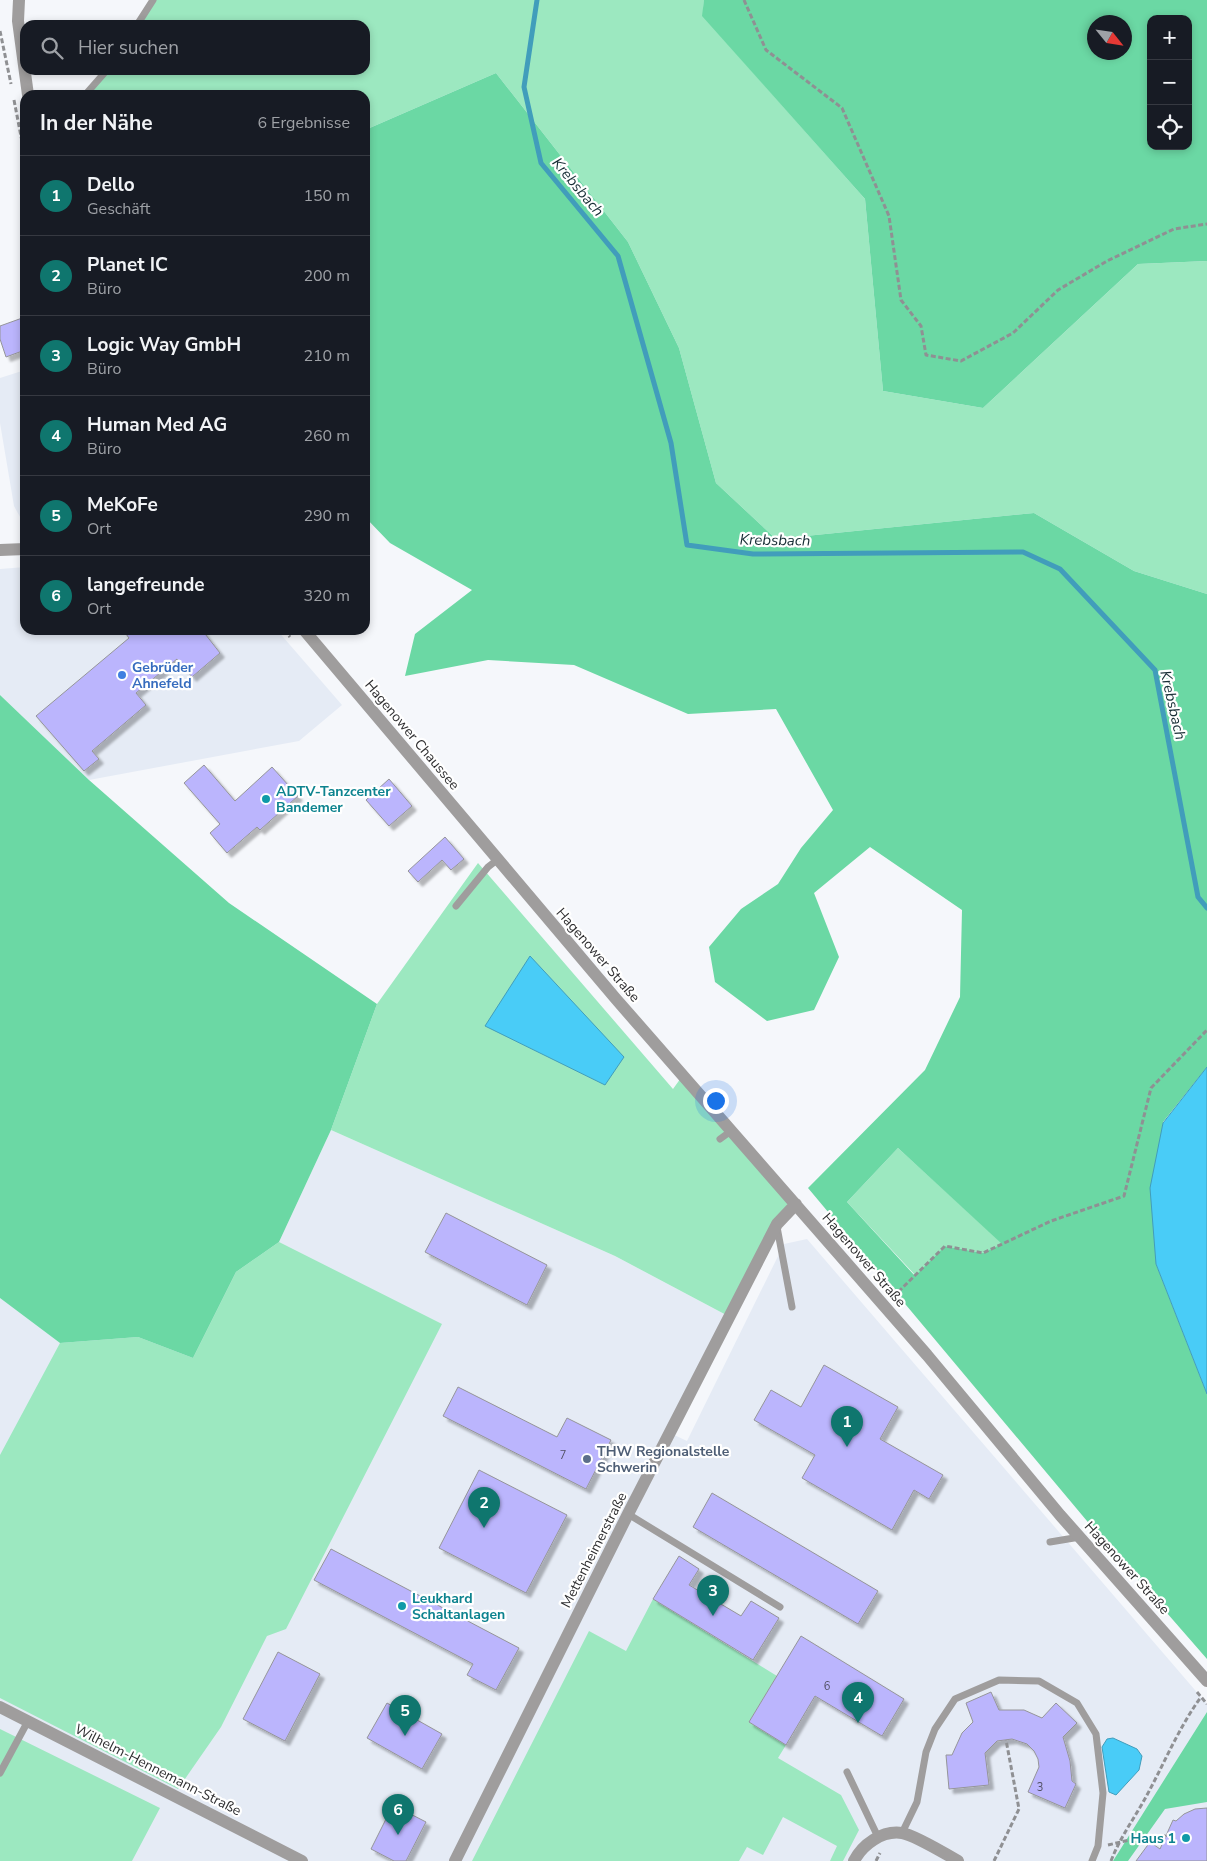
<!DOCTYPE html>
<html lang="de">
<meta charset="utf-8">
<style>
body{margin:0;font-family:"Nunito Sans",sans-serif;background:#242831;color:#f1f3f6}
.controls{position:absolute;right:15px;top:15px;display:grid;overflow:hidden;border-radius:10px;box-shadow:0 2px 8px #0003}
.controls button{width:45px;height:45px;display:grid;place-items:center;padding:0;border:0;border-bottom:1px solid #363941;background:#171b24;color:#f1f3f6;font:25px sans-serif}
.compass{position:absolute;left:1087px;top:15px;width:45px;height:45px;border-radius:50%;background:#171b24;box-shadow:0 2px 8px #0003;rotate:120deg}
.you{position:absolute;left:715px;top:1100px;width:18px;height:18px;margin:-12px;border:4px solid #fff;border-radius:50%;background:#1a73e8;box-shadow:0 0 0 8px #1a73e833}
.badge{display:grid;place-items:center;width:32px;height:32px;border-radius:50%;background:#0f766e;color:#fff;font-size:16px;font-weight:700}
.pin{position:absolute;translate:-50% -41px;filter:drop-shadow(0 1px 2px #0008)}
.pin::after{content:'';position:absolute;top:26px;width:18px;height:15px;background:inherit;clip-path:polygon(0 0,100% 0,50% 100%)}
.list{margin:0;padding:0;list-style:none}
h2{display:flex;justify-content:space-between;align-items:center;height:65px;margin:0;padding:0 20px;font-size:21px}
h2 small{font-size:16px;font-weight:400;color:#9ea1a6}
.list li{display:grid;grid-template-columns:32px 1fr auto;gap:15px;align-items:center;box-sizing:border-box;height:80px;padding:0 20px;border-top:1px solid #363941}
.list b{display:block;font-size:19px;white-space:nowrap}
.list p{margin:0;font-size:16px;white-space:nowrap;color:#9ea1a6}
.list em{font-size:16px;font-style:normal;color:#9ea1a6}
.icon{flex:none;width:28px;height:28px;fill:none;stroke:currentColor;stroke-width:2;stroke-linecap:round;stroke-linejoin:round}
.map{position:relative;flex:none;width:1207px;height:1861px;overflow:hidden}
.search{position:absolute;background:#171b24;box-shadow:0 2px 8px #0003;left:20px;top:20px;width:350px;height:55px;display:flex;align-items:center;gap:12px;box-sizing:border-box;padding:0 18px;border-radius:15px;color:#9ea1a6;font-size:19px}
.panel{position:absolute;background:#171b24;box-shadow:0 2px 8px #0003;left:20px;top:90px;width:350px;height:545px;border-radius:15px}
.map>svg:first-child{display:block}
.built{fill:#e5ebf5}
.green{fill:#9ce8c0}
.forest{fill:#6bd8a4;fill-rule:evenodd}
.water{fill:#49ccf7;stroke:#419dbb}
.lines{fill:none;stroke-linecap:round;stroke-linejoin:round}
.stream{stroke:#419dbb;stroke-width:5}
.building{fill:#bbb5fd;stroke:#959599;filter:url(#shadow)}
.path{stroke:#8f9093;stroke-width:3;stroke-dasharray:5 2.5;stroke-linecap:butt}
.lane{stroke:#9f9d9d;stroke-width:7}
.street{stroke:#9f9d9d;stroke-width:12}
.shop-dot{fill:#3f7fe0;stroke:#fff;stroke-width:2}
.culture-dot{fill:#0f9aa8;stroke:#fff;stroke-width:2}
.service-dot{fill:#5c6f8a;stroke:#fff;stroke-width:2}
.labels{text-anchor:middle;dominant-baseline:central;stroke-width:4.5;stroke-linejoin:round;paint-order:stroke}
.number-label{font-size:11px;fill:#515063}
.shop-label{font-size:14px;font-weight:bold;fill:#366cbe;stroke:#fff;text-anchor:start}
.street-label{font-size:14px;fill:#2e2e30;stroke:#fff}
.culture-label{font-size:14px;font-weight:bold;fill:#0d838f;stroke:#fff;text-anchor:start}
.service-label{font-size:14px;font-weight:bold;fill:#4e5e75;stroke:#fff;text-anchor:start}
.water-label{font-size:15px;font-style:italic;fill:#172d35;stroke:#fff}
</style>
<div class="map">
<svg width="1207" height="1861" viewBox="0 0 1207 1861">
<defs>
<filter id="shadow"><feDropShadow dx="4.5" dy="4.5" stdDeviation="1" flood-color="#0004"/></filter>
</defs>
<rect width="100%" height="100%" fill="#f5f7fb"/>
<!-- built -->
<path class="built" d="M25,370v156l-11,-20 -14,-83v-45z
M25,567v63h252l65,75 -43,36 -210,39 -89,-85v-126z
M331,1130l284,126 115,61 -60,116 17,8 97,-197 23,-5 400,465v157h-1207v-563l60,45 78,-6 55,21 86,-116z"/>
<!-- green -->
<path class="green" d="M153,0h551l-1,16 162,183 18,192 100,17 155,-144 69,-3v333l-73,-23 -100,-58 -258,26 -60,-56 -37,-135 -51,-106 -132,-169 -131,57v-35h-277l19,-25h258v-45h-228z
M478,863l195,226 10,-14 113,129 -11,10 -55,103 -115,-61 -284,-126 46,-126z
M898,1148l105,96 -20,9 -38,-7 -29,30 -69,-74z
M279,1242l163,82 -156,305 -19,7 -46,91 -43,62 -178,-91v-243l60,-112 78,-6 55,21 43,-86z
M653,1599l124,77 -28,46 37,23 -8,13 63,37 18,35 -16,31h-13l7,-15 -54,-29 -20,38 -16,-8 -8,14h-267l117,-230 37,20z
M0,1729l160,79 -28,53h-132z"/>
<!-- forest -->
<path class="forest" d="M704,0h503v261l-69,3 -155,144 -100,-17 -18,-192 -163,-183zM1151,19h37v127h-37zM1124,22v30h-30v-30z
M496,73l132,169 51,106 37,135 60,56 258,-26 100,58 73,23v473l-44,55 -7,142 51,130v265l-115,-132 -284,-339 117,-118 35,-73 2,-87 -92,-63 -56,46 25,64 -25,53 -47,11 -52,-39 -6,-35 32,-38 37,-25 23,-36 32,-38 -57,-101 -88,5 -114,-49 -86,-5 -83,16 10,-42 57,-44 -82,-47 -25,-26v-387zM898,1148l104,96 -19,9 -38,-7 -30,30 -68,-74z
M0,695l89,85 140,123 148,101 -46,126 -52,112 -43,30 -43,86 -55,-21 -78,6 -60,-45z
M1207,1712v90l-42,7 -37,52h-15z"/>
<!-- water -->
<path class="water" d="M530,956l94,101 -19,28 -120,-59z
M1207,1067v327l-51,-130 -6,-76 13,-65z
M1113,1738l24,11 5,7 -3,14 -23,25 -7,-3 -7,-45 5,-8z"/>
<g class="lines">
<!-- stream -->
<path class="stream" d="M537,0l-13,87 17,76 77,93 53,187 16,102 66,9 270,-2 37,17 95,101 43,227 9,11"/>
</g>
<!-- building -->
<path class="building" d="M25,317v33l-19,7 -6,-18v-13z
M123,630h79l18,23 -28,24 -15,-18 -41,34 10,12 -54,46 7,8 -15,12 -48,-55 93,-78z
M204,765l31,36 37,-34 26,29 -38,34 -3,-3 -30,26 -17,-20 10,-9 -36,-41z
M389,779l23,27 -23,20 -23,-26z
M445,837l19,22 -13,11 -9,-10 -24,22 -10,-11z
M446,1213l101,52 -20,40 -102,-53z
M824,1365l74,42 -18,32 63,36 -14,24 -15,-9 -22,40 -90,-52 13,-23 -61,-35 17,-30 30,17z
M458,1387l99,50 10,-19 44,22 -25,49 -143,-73z
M479,1470l88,45 -41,78 -87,-45z
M712,1493l166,98 -20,33 -165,-97z
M331,1549l188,99 -23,42 -29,-15 6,-11 -159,-84z
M679,1556l20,13 -10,16 52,31 10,-15 28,17 -26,42 -100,-61z
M801,1636l103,63 -22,37 -67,-40 -29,49 -37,-23z
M278,1652l42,22 -35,67 -42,-22z
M991,1692l8,18h25l18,8 14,-15 21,20 -14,14 7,24 2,20 4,3 -11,24 -37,-16 11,-25 -1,-8 -4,-8 -7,-7 -15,-5 -15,2 -12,12 4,32 -40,4 -3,-34h6l10,-22 11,-11 -7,-19z
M387,1703l55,31 -20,35 -55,-31z
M393,1805l33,17 -20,39h-12l-23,-12z
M1207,1808v53h-71l14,-19 10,7 13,-29 3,1 8,-7 11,-5z"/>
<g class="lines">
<!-- path -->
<path class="path" d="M744,0l22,50 76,58 47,108 12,84 20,26 5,29 35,6 52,-28 45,-43 49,-29 67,-32 33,-5
M0,31l11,53
M14,100l11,57
M284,630l6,7
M893,1297l52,-51 38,7 68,-32 73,-25 27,-108 56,-58
M1197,1692l10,12
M1108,1845l34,-8 20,3 4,-5
M876,1861l4,-8
M994,1861l25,-52 -13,-69
M1111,1861c8,-21 20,-38 31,-57 20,-35 35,-74 59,-107"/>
<!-- lane -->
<path class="lane" d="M137,25l16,-25
M85,95l22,-25
M456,906l32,-39 9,-7
M720,1139l11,-8
M777,1227l15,80
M628,1514l152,93
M1050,1542l30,-5
M847,1772l31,65
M0,1773l28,-52
M902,1833l15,-31 9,-50 9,-23 20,-30 44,-19 40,1 38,22 19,31 7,59 -5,53 -6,15"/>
<!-- street -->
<path class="street" d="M19,0l-1,21 10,74
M0,550l25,-1
M304,630l312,369 311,356 133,160 147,166
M0,1707l302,154
M455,1861l173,-347 149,-290 19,-20
M854,1861c8,-16 28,-31 48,-28 12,2 44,21 56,28"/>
</g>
<!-- markers -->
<circle class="shop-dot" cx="122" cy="675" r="5"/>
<g class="culture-dot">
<circle cx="266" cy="799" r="5"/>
<circle cx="402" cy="1606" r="5"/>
<circle cx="1186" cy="1838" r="5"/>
</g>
<circle class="service-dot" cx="587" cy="1459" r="5"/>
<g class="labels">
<!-- number labels -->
<g class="number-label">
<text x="563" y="1455">7</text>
<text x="827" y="1686">6</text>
<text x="1040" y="1787">3</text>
</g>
<!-- shop labels -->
<g class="shop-label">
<text x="132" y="667">Gebrüder<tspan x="132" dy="16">Ahnefeld</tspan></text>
</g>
<!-- street labels -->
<g class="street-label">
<text transform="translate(412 735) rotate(50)">Hagenower Chaussee</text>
<text transform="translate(598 955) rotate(49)">Hagenower Straße</text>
<text transform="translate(864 1260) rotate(49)">Hagenower Straße</text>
<text transform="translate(594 1550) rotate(-63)">Mettenheimerstraße</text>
<text transform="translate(1127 1568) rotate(48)">Hagenower Straße</text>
<text transform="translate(158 1770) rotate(27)">Wilhelm-Hennemann-Straße</text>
</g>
<!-- culture labels -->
<g class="culture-label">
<text x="276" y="791">ADTV-Tanzcenter<tspan x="276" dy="16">Bandemer</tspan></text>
<text x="412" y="1598">Leukhard<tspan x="412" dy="16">Schaltanlagen</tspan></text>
<text x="1176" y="1838" text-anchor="end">Haus 1</text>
</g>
<!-- service labels -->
<g class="service-label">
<text x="597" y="1451">THW Regionalstelle<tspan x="597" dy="16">Schwerin</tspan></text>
</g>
<!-- water labels -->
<g class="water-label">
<text transform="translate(578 187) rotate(50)">Krebsbach</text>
<text transform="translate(775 540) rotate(1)">Krebsbach</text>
<text transform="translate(1173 705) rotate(77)">Krebsbach</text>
</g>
</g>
</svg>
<div class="controls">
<button>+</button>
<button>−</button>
<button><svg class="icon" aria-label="locate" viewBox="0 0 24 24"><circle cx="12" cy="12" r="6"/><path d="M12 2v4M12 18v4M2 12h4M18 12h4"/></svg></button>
</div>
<svg class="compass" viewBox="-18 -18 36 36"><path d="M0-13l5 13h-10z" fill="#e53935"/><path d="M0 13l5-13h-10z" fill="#9ea1a6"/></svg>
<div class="you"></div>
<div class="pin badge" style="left:847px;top:1447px">1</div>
<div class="pin badge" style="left:484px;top:1528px">2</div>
<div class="pin badge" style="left:713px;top:1616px">3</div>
<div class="pin badge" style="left:858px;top:1723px">4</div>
<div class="pin badge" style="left:405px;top:1736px">5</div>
<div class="pin badge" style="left:398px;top:1835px">6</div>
<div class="search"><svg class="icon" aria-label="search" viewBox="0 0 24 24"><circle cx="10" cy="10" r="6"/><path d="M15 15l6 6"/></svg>Hier suchen</div>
<section class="panel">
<h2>In der Nähe<small>6 Ergebnisse</small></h2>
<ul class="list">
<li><span class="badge">1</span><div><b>Dello</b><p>Geschäft</p></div><em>150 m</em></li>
<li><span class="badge">2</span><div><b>Planet IC</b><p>Büro</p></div><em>200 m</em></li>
<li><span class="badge">3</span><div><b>Logic Way GmbH</b><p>Büro</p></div><em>210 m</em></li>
<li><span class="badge">4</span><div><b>Human Med AG</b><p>Büro</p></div><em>260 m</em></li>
<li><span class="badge">5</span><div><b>MeKoFe</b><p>Ort</p></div><em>290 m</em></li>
<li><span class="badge">6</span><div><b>langefreunde</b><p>Ort</p></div><em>320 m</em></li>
</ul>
</section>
</div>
